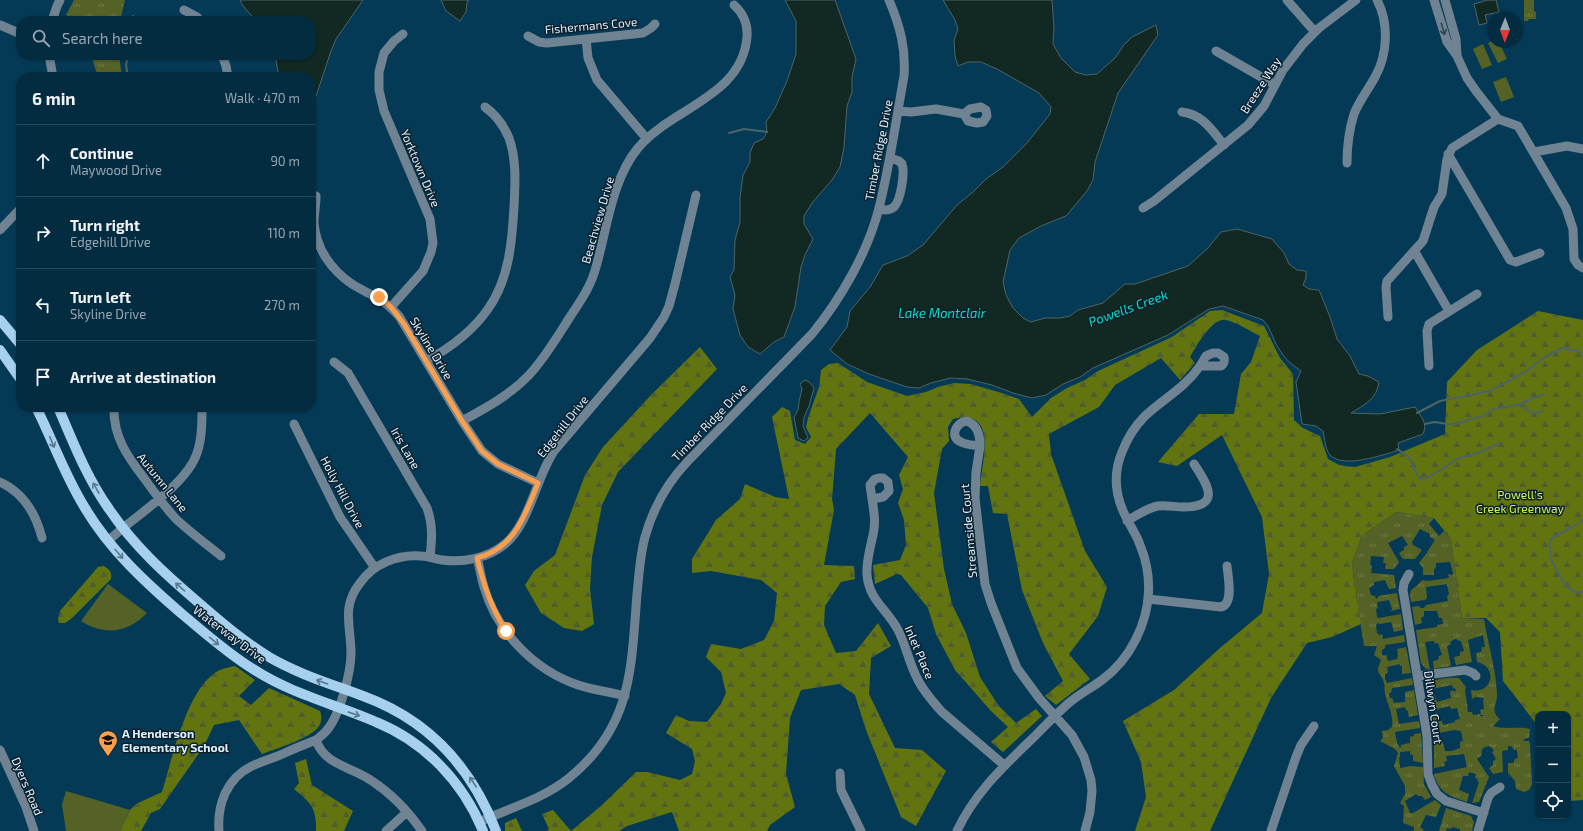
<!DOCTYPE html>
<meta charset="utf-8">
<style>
body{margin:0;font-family:"Exo 2",sans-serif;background:#12384c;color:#f1f3f6}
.controls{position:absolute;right:12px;bottom:12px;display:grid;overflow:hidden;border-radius:8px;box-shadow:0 1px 3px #0004}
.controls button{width:36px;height:36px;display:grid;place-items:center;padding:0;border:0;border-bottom:1px solid #25485a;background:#042c41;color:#f1f3f6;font:20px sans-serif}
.compass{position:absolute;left:1487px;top:12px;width:36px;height:36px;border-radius:50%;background:#042c41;box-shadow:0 1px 3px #0004;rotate:181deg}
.stop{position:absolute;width:12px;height:12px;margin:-9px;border:3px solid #fa9f4e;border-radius:50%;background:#fff}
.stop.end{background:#fa9f4e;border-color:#fff;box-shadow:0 1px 4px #0008}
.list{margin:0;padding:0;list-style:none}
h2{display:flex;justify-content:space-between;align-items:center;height:52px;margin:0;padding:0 16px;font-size:17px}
h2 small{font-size:13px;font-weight:400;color:#97a7b1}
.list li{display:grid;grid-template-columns:26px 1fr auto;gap:12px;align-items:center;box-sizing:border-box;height:72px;padding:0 16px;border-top:1px solid #25485a}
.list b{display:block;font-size:15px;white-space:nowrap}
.list p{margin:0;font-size:13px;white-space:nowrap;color:#97a7b1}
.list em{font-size:13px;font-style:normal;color:#97a7b1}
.icon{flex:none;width:22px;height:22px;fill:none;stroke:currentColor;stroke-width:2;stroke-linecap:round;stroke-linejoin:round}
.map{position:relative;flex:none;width:1583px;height:831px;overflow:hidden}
.search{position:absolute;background:#042c41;box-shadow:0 1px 3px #0004;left:16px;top:16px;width:300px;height:44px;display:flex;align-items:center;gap:10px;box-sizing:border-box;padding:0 14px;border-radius:16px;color:#97a7b1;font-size:15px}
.panel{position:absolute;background:#042c41;box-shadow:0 1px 3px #0004;left:16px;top:72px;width:300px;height:340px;border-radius:16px}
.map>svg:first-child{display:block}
.grass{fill:url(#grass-tufts)}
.forest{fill:url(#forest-firs)}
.pitch{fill:#556226}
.water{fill:#112823;stroke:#4e6464}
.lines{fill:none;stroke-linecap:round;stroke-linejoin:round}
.stream{stroke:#4e6464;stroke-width:2}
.minor{stroke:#6f8392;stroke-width:9}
.major{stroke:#a6d0ee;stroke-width:10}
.oneway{stroke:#2f4350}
.oneway2{stroke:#59788e}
.route{stroke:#fa9f4e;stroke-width:5}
.labels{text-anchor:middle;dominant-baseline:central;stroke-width:3;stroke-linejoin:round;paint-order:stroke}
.street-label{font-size:12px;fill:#dbeffd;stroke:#0c202d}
.park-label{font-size:12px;fill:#d5f45b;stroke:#0c202d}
.poi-label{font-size:12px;font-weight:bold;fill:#dbeffd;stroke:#0c202d;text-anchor:start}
.water-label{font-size:13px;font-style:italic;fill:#12dbc1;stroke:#0c202d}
</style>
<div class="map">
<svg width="1583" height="831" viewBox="0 0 1583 831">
<defs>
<pattern id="grass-tufts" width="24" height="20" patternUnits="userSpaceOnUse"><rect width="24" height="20" fill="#556226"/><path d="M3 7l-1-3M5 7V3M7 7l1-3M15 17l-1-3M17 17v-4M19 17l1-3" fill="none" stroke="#6d7946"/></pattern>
<pattern id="forest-firs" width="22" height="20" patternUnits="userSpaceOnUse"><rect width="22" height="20" fill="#62740f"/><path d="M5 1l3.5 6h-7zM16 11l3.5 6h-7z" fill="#505c31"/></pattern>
</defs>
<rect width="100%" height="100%" fill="#053a57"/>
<!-- grass -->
<path class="grass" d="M74,0h51l-5,21h-37l-17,-6z
M1524,0h10v11l2,1v7h-7l-1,2h-4z
M93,55h26l3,22h-24l-5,-16z
M1396,512l38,6 -5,6 10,12 5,-5 7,8 11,79 22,1c4,25 12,50 13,75 1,10 -8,16 3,25l-7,7c10,4 26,0 37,3l-1,9 -5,1v2h5l1,4 2,39 -3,6 -5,2 -8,-3 -1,-8 -7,-8v-10h5l2,-4 3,-1 -1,-8h-3l-3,-4h-3v4l-6,1 1,21 -10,2 -4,-6 4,-3v-4l3,-2 -4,-7 2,-1c-3,-6 -7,-6 -12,-2l-1,7 -4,3 12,18 -10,25 -7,1 7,-21 -2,-1 1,-2 -3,-1 1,-4 -7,-2 -1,4h-5l-4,14 10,4 -2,8c-16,-5 -29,-10 -33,-28l33,-7 -3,-13 -18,2 1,5 -3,1 1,4 -11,2v-29h8l3,12h7l8,-3v-6l3,-1 -2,-10 -7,-1 -21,4 -3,-18 8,-1 1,6h3l1,4 12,-3v-2l5,-1 -3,-11 -6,1 -1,-3 -21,5 -2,-16 7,-2 3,9 14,-4 -1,-6 2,-2 3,2 1,-3 -3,-1 -1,-3 -26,5c0,-3 0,-5 2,-7 4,-4 25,-6 31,-5l7,9 -1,3 3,22h4l1,3 7,-1 1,3 4,-2h-4l-1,-5 4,-1 -1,-9 1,-2 -9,-1 -3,2 -1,-9c21,5 28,-23 6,-28l-1,-9 5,-1 1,-5h3l-2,-12 -15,5 4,22 -16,3 -2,-8 6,-1v-4l4,-1 -3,-10c-5,0 -3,-5 -11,1l1,2 -4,2 4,20 -17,3 -1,-8 5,-1 1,-4 3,-1 -4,-12 -4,1 1,-2 -2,-1 -8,1 5,28 -5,-2 -4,-5 -5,-33 21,-3v-2l6,-1 -1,-6h-3l-2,-7h-13v5l-3,2 1,5 -7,2 -3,-18 6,-1 3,2h3l2,-3 22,-4 -1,-5 2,-2 -2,-10 -21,3 1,11 -2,2 -14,2c-3,-16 3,-11 11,-22l6,1 21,-3 -1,-4 4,1 1,-2 -3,-11 -14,1v4l-2,3v5h-11v-7l-4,-5 7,-9 9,-14 -5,-3v-3l-10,-5 -8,13 1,3 9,5 -7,9h-12l-4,-6 5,-3v-3l4,-2 -6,-9 -14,7 11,19 -5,7h-9l1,-6h-3l1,-6 -13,-1 -1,9 2,1 -1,7 23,2 2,13 -7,1 -4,-9 -11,2v3l-5,3 2,7 4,1 1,3 2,-1v-2l19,-3 3,16 -9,2 1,-2 -3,-9 -12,2 1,6 -2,1 1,8 2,1 22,-4 2,16 -9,2 -3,-10 -11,2 -2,-1 -2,2 1,8 2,2 3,-1 1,5 21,-4 1,7 -20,3v3l-3,2v5l3,1 1,-2 2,7 9,-2 1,-4 -1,-6 9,-2 5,26 -9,1v-7l-3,-3 -12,3 1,6 -3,1v5l2,4 25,-5 1,7 -21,3 -1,5h-2l1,5h2l2,5 11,-1v-10l9,-2 4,25 -9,2 -1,-6 -2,-1 -1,-3 -9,2 3,15 20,-3 1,7 -25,4 2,11 3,5 1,-1v-2l9,-2v-6l4,-1v-2l7,-1 2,30 -10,-2v-6l-3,-1v-3l-10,1v5h-1l1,11 11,-2 12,1 1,17 7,13 -6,3 -3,-4h-4l-2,-2 -11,7 5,12h3l22,-13 6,5 -5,12 -10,-2 -6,12 4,3 -1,1h-9v-4l-11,-4 1,-17 -4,-3 5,-9v-8l-11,-20 4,-13 -3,-4 -15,-8 3,-3 -1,-7 6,-1 4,-3c2,-12 -5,-23 -7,-34 -1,-3 0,-7 -1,-10 -3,-12 -10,-7 -3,-23l-7,-5 3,-9h2h-15l-10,-64 -2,-20 10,-27z
M1446,808l25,8 3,6 -2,9h-12v-2l-8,-2 -1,2 -4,-1 -1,3h-7z"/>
<!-- forest -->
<path class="forest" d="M1222,310l42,16 16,32 13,16 1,46 9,8 17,8 8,23 11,6 16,2 35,-10 55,-23 2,-52 30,-32 61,-39 45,9v480l-15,1v-87h-30v12l-35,-45 -3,-49 -14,-14h-24l-11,-79 -17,-21 -38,-6 -34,23 -10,27 2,20 7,42 -29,13 -25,6 -36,55 -61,133h-75l11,-34 -5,-35 -18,-41 51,-31 46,-42 42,-35 7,-39 -7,-57 -40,-82 -45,31 -19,-4 41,-48h35l7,-40 10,-12 9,-26c-10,-5 -24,-14 -34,-16 -14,-3 -30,27 -36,37l5,6 -15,17 -19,-22 -46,27 -16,22 -50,27 2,20 34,97 22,36 -9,29 -29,38 21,25 -34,26 -11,-9 18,-15 -20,-38 -21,-53 -15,-76 -14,-1 -5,-27h-8c2,-25 19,-78 -27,-67l-5,8 1,14 -7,8 -8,44 10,76 8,35 14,29 14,44 18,28 18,18 20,-14 6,7 -39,36 -12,-10 17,-15 -17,-16 -36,-41 -19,-36 -8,-26 -27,-33 -4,-1 -22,10 -2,-19 27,-5 6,-15 -2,-25 -6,-17 5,-14 -4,-14 9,-18 -38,-44 -34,36 -4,50 2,11 -10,55 30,1 1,13 -14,3 -16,24 -1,19 12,28 20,-2 22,-28 13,23 -20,12 -2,36 26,54 27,2 24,21 -30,55 -15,-9 -35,-87 -11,-35 -16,-11 -38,6 -11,28 -4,56 9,33 -25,18 -3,6h-88l-7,-19 -45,14 -8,5h-72l2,-2 -7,-15 11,-4 18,21 31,-26 34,-33h11l33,8 12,-6 3,-13 -3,-12 -26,-16 10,-18 13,6 18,1 14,-18 5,-11 -5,-21 -15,-15 5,-13 30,5 23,-9 10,-19 3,-28 -16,-13 -50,-9 -19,2v-14l24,-39 24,-21 5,-15 30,13 14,2 -17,-82 10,-10 8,4 5,29 10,4 6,-7 -5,-10 2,-9 11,-31 2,-17 8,-6 9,-1 29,19 40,14 19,-4 12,-5 16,-4 17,1 34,10 14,5 13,18 19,-19 16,-10 18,-8 13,-9 74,-34 38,-26z
M700,347l17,22 -99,103 -16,33 -10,52 -2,32 4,35 -12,7 -18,-3 -23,-15 -16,-28 9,-14 21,-16 30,-80 18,-28 48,-52z
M104,566c6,4 8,6 7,13l-40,40 -6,4h-6l-1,-4 2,-8 38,-44z
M235,666l20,14 -16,16 12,9 18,-17 51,23c2,5 2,10 -1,15 -7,12 -44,23 -57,28l-23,-34 -25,5 -10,21 -44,63 -9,4 -10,18h-21l10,-21 6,-6 26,-12c10,-32 25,-107 58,-122 4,-2 10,-3 15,-4z
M306,759l6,26 41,26 -9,20h-28c1,-23 -6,-29 -22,-42l5,-6 -4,-20z
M516,818l6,13h-17v-8z"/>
<!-- pitch -->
<path class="pitch" d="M1493,40v2h6l8,17 -9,4 -10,-20z
M1483,44l9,21 -10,4 -9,-20z
M1506,77l8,20 -13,5 -8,-20z
M108,584l39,29c-19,20 -43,23 -66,8z
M66,791l64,19 -10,21h-54l-4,-26z"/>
<!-- water -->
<path class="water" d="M240,0h123l-27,39 -5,12 -20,60v-34h-32l-4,-22h36v-34h-55c-5,-7 -13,-13 -16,-21z
M441,0h28l-2,2 -1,10 -6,9 -14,-10z
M785,0h50l21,59 -4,18v15l-5,14 -3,41 -4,20 -8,13 -20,23 -8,13v8l9,15 -8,16 -4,12 -6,40 -11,30 -10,5 -14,12 -12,-7 -8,-12 -7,-26 2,-14 -5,-18 4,-7 1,-30 5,-18v-24l3,-23 7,-13v-9l4,-10 9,-4 4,-7 -1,-10 9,-14 12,-27 9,-27v-33z
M943,0h109l2,28 -1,16 8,14 14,14 11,3 11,-1 19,-17 7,-11 9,-9 24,-12 2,10 -40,58 -23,69 -2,18 -6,11 -21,25 -25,10 -22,12 -9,12 -7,32 3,13 7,13 10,10 8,4 14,-4h15l10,-2 8,-6 25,-7 22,-19h10l53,-18 19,-17 14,-17 16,-3 35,10 12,14 5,11 8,6 9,1v7l-3,7 6,4 10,1 11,27 7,22 13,17 9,18 9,2 11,6c-2,17 -15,23 -28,31l29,1 35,-7c6,10 13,16 8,27l-25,9 1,7c-17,5 -55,19 -69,5 -5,-6 -5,-16 -7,-24l-7,-5 -14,-2 -6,-42 5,-11 -12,-9 -5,-6 -7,-10 -9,-20 -5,-6 -40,-14 -14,3 -41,26 -75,33 -13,9 -17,7 -17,11 -14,3 -19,-5 -21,-8 -25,-6 -16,-1 -20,5 -12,5 -12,-1 -38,-13 -22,-10 -17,-14 17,-23 3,-16 20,-24 13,-22 24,-9 16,-11 34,-40 16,-13 13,-13 17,-12 24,-24 23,-29 1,-7 -12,-14 -42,-24 -16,-7h-13l-10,4 -3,-10 -1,-16 4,-11 -3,-9z
M1488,0h8l3,12 -14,3 2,8 -8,2 -5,-21z
M805,380l4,2 5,6 -5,18 -5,11 -1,9 5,12 -4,3 -6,-3 -4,-21 4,-7 1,-8 3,-13 -2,-5z"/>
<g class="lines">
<!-- stream -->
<path class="stream" d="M130,21l3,-5
M128,55l-2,10 2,12
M729,133l15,-4 23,3
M1522,403c5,9 12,12 21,8
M1417,413l23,-12 50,-10 35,-19 20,-15 17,-9 17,3 4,2
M1425,424l10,-2 12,2h8l28,-8 10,-7 24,-4 27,-11
M1397,449l12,8 8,18 6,5 21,-12 12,-9 25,-7 19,-9
M1583,520c-10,8 -23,12 -33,20l1,20 13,23 10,9h9"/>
<!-- minor -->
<path class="minor" d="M1287,0l28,32
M1434,0l13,42 10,14 10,22 9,13 22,28 20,7 48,82 7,21 1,30 4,6 5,3
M1445,0l11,39 1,16
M184,10l13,7 3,4
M52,21l5,-15 3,-6
M0,25l21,9
M528,36l11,6 8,1 96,-10 8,-5 4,-4
M586,39l2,19 9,22 50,59
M1216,51l59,34
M49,55l4,22
M222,55l4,11 2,11
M898,111l13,1 25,-3 28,5 6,-5 11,-2 5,3 1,6 -4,6 -6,1 -9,-2 -4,-7
M1182,112c20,2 30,18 42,33
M1534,152l33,-6 16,3
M1448,154l62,106 6,2 24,-9
M1347,163c0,-17 2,-33 7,-49 5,-13 14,-24 21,-37 13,-23 14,-54 2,-77
M316,196c0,9 -2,18 -2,27 2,25 17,47 38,61 19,12 30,13 47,32l63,105 20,30 16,13 40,19
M1143,208l11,-7 94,-76 16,-19 19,-36 20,-26 16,-16 37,-28
M879,209c5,1 10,2 15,-2 7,-7 11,-35 8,-43l-3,-3 -9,-3
M0,230l21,-22
M1415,252l34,59
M391,307l32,-36 8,-19 2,-9 -3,-24 -46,-108 -5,-21v-18l5,-19 10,-12 9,-7
M1388,317l-2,-30 1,-6 36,-40 11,-34 8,-13 5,-35 5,-11 46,-29
M1213,353h5l6,4c1,5 0,7 -3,9h-21l6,-10z
M426,361c24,-13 46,-29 62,-52 21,-29 24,-67 26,-102 1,-23 3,-46 -5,-69 -5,-12 -13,-23 -24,-31
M334,362l14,11 79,135c6,17 5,31 3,49
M1429,366l-2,-35 2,-7 48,-30
M114,407c-1,29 13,49 30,71 10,14 20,28 32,41 14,13 30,25 45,37
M462,421c24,-13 48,-26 67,-46 15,-16 27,-36 39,-55 11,-17 23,-33 28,-53 11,-38 16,-88 42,-119 33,-40 104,-51 109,-111 1,-13 -3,-23 -13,-32
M966,421c12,3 14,15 14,25 -6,-1 -14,-1 -19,-4 -12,-5 -5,-19 5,-21z
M294,424l46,93 35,51
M980,446l-4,26 -1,26 10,86 6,19 26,65 22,30 33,37 12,22 7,23 1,11 -2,21 -5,19
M879,478h4l5,4 1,9 -6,6 -11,2 -2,-14 5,-6z
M0,482c24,11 36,32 42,56
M872,499c2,12 4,24 1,36 -3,14 -7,26 -6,40 2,25 20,34 31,55 8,15 11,33 19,48 6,13 16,24 25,34l62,53
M1127,521c10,-6 20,-13 31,-15 9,-1 17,1 25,1 39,0 25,-22 11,-43
M108,541c25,-24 79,-56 89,-88 5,-14 5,-31 5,-46
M477,558c3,10 4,20 7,29 13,45 50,83 94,98 15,5 32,7 47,11
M1409,574l-5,9 -1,7 24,146 1,38 4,11 5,9 9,7 38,12
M1148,599l73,8c13,-3 7,-30 6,-41
M1418,676l47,-6 8,3 3,3
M316,740c9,26 35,26 56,41 20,13 36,30 50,50
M0,750l26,57 8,24
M840,773l1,17 20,41
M479,822c31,-14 64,-23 90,-44 64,-52 62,-110 68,-184 2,-19 3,-39 8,-57 8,-29 22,-54 43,-76l124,-127c28,-34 56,-82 67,-126 11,-43 17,-88 25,-132 2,-28 -4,-50 -15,-76
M219,831c-2,-27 8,-53 33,-65 8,-4 18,-7 26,-10 13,-6 25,-11 38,-16 4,-3 8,-6 11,-10 13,-15 24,-58 24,-77 0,-27 -10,-46 9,-70 13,-19 38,-29 61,-27 7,0 14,3 21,4 22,3 46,-2 63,-16 25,-21 31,-66 49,-93l96,-113 14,-21 5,-11 6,-22 21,-89
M386,831l21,-19
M957,831c18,-39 48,-66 78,-95 11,-11 22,-23 35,-34 10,-8 21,-14 32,-22 15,-11 26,-25 34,-41 15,-30 17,-63 4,-94 -3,-9 -8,-16 -12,-24 -13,-23 -16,-45 -6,-69 5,-13 13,-26 23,-36 19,-18 39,-27 55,-50
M1271,831l25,-74 5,-12 13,-19
M1478,831l10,-33 3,-5 9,-6"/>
<!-- major -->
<path class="major" d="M0,320l21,25
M0,350l21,30
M36,407c17,34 29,69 49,101 25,42 60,74 97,106 23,19 45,39 71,55 38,25 82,35 123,53 49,20 87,60 107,109
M58,407c15,35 29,71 51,102 25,37 56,65 90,94 22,19 44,38 70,54 29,17 62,27 94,39 66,24 108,70 133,135"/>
</g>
<!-- one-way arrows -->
<defs><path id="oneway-shaft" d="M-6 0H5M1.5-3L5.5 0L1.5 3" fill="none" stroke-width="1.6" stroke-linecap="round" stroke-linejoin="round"/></defs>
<use class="oneway" href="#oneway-shaft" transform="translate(1443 29) rotate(73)"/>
<g class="oneway2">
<use href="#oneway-shaft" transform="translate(52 442) rotate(67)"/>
<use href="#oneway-shaft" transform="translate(96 488) rotate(-119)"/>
<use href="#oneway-shaft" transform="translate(119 554) rotate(50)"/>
<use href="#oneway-shaft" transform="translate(180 587) rotate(-139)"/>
<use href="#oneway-shaft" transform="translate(214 641) rotate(39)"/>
<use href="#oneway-shaft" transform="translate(322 682) rotate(-160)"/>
<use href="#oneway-shaft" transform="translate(354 714) rotate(19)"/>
<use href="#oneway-shaft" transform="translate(473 782) rotate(-123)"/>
</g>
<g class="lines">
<!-- route -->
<path class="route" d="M379,297l12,10 13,17 58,97 20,30 16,13 40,19c-13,32 -23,65 -61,75 7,28 14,49 29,73"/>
</g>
<!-- icons -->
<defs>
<symbol id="school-pin" viewBox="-11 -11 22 30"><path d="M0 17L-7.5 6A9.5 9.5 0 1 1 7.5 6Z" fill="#fa9f4e" stroke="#0c202d"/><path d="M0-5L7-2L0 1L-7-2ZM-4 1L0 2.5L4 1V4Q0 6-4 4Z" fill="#111"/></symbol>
</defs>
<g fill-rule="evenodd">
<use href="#school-pin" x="97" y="729" width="22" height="30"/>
</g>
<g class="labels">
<!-- street labels -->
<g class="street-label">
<text transform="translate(591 25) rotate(-5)">Fishermans Cove</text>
<text transform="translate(1260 85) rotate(-57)">Breeze Way</text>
<text transform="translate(878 150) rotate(-79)">Timber Ridge Drive</text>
<text transform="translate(421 168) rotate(67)">Yorktown Drive</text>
<text transform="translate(597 220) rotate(-74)">Beachview Drive</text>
<text transform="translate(432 348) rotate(59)">Skyline Drive</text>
<text transform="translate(709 422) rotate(-46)">Timber Ridge Drive</text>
<text transform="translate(562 426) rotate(-52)">Edgehill Drive</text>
<text transform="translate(406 448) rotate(60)">Iris Lane</text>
<text transform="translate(163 482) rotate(51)">Autumn Lane</text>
<text transform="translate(343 492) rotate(62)">Holly Hill Drive</text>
<text transform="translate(968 531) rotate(-95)">Streamside Court</text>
<text transform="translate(230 634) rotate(37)">Waterway Drive</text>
<text transform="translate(920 652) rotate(67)">Inlet Place</text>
<text transform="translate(1434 707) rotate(82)">Dillwyn Court</text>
<text transform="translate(28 786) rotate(67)">Dyers Road</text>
</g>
<!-- park labels -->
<g class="park-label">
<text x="1520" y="494">Powell's<tspan x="1520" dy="14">Creek Greenway</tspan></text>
</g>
<!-- poi labels -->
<g class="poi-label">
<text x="122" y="733">A Henderson<tspan x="122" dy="14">Elementary School</tspan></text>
</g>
<!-- water labels -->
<g class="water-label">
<text transform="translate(1128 308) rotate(-20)">Powells Creek</text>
<text x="942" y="313">Lake Montclair</text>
</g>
</g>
</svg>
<div class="controls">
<button>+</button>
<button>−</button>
<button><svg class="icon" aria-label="locate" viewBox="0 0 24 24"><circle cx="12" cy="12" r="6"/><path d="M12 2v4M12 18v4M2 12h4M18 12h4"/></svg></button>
</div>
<svg class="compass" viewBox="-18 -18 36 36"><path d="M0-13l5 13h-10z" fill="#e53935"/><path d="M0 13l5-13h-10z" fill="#97a7b1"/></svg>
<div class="stop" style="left:506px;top:631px"></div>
<div class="stop end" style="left:379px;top:297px"></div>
<div class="search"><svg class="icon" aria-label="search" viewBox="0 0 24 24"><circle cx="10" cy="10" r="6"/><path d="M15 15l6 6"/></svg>Search here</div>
<section class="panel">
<h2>6 min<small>Walk · 470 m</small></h2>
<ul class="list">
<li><svg class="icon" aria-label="ahead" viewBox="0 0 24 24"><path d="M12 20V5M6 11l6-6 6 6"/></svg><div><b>Continue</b><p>Maywood Drive</p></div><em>90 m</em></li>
<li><svg class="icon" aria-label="right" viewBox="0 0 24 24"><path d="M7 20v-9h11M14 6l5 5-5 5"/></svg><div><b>Turn right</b><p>Edgehill Drive</p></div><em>110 m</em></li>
<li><svg class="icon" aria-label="left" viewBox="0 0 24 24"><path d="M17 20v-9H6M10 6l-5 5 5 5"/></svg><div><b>Turn left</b><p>Skyline Drive</p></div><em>270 m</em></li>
<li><svg class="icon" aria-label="arrive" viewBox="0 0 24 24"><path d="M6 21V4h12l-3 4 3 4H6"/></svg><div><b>Arrive at destination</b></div></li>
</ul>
</section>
</div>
